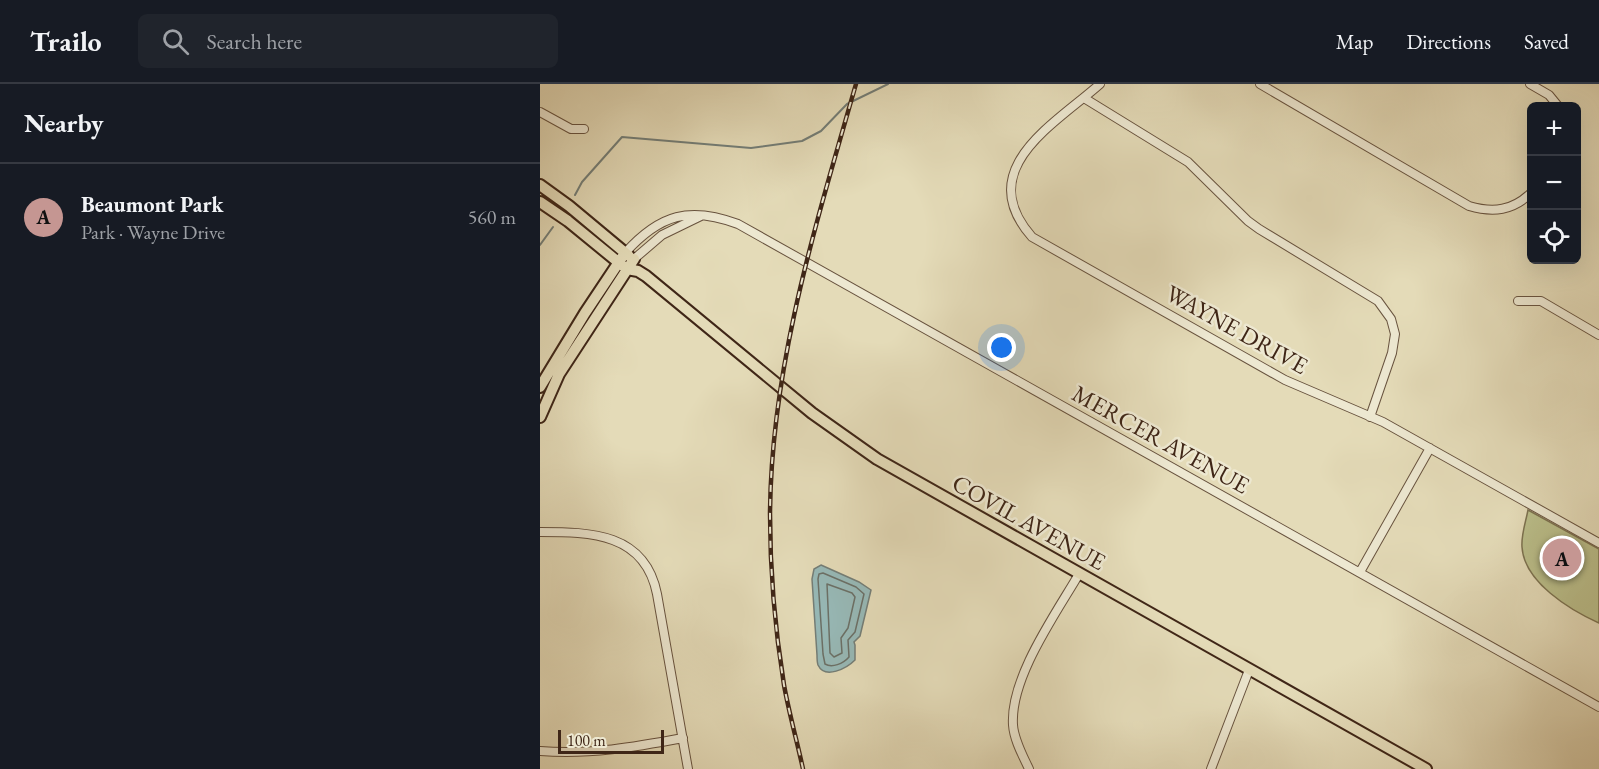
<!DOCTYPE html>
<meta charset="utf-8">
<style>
body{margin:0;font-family:"EB Garamond",serif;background:#20242c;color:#f1f3f6}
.controls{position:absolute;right:18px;top:18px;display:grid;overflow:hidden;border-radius:9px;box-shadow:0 6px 24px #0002}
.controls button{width:54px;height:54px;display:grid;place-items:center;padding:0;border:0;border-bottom:2px solid #363941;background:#171b24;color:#f1f3f6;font:30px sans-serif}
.scale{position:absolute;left:18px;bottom:15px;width:106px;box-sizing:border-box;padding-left:6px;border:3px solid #3f2617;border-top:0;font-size:16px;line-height:21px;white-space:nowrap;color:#3f2617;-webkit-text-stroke:4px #ede8d1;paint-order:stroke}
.you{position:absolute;left:462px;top:264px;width:21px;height:21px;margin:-15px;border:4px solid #fff;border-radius:50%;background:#1a73e8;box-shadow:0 0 0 9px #1a73e833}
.badge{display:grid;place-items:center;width:39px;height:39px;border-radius:50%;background:#c59692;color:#111;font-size:20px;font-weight:700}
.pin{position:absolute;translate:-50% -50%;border:3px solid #fff;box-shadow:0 2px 6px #0006}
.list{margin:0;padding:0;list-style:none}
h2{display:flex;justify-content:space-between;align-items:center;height:78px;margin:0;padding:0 24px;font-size:26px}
h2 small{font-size:20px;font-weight:400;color:#9ea1a6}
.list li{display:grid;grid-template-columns:39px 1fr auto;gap:18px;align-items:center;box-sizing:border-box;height:108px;padding:0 24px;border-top:2px solid #363941}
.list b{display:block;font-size:22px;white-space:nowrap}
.list p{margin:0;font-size:20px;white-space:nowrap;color:#9ea1a6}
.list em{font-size:20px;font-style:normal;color:#9ea1a6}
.icon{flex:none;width:33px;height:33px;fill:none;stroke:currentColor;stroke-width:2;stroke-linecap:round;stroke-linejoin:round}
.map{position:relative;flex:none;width:1059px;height:685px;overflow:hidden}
header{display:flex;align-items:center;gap:36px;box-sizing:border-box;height:84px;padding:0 30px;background:#171b24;border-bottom:2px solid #363941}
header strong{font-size:28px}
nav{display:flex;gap:33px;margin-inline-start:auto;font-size:21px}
.search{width:420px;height:54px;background:#20242c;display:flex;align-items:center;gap:15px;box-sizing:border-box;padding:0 21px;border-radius:9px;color:#9ea1a6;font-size:22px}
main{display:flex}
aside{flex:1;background:#171b24}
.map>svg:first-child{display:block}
.green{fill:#babe8a;stroke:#7c7250;stroke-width:1.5}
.water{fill:#97b9b7;stroke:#747e77;stroke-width:1.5}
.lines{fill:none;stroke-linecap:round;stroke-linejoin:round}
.shore{stroke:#6b7067;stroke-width:1.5}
.stream{stroke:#747e77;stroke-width:2}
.minor-casing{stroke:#68533f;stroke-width:10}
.major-casing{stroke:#3f2617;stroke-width:14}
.minor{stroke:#ede8d1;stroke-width:8}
.major{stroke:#e4dbb8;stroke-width:10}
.rail-casing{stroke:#3f2617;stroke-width:4.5}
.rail{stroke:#ede8d1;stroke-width:2;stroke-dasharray:7;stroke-linecap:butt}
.labels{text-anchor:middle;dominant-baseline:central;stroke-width:5;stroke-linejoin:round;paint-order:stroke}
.street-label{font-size:24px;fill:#3f2617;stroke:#ede8d1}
</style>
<header>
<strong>Trailo</strong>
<div class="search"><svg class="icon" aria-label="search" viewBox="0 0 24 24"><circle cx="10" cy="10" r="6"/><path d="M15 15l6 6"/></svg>Search here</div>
<nav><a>Map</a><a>Directions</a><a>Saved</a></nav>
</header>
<main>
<aside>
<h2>Nearby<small></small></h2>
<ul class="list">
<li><span class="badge">A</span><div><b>Beaumont Park</b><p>Park · Wayne Drive</p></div><em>560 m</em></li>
</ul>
</aside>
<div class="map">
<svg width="1059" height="685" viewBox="0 0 1059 685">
<rect width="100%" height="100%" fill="#e4dbb8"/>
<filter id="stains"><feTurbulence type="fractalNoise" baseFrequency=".00333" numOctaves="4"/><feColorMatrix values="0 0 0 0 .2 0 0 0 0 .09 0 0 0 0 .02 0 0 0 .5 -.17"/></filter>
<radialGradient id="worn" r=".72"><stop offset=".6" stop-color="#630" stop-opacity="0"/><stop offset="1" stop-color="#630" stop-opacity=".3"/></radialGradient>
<!-- green -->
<path class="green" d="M988,426l71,39v74c-29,-13 -75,-41 -77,-76 -1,-12 4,-26 6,-37z"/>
<!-- water -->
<path class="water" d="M281,481l38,17 12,8 -11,46 -6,6 1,3v15c-8,8 -30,20 -37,5 -1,-3 -1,-7 -1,-10l-5,-76 2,-10z"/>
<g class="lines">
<!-- shore -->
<path class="shore" d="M283,489l33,14 8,7 -9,38 -7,8 1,17c-6,7 -17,11 -24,7l-2,-10 -5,-75 1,-5z
M287,500l25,9 3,4 -7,31 -7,10 1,15 -8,4 -4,-4z"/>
<!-- stream -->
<path class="stream" d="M35,111l7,-13 40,-45 129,11 51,-7 19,-10 26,-27 41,-20
M0,161l13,-18"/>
<defs>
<path id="minor" d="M560,0c-45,40 -128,85 -68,153l253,143 98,42 216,121
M720,0l209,122c24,7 44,5 63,-14
M990,0l19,11 9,11
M544,14l104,64 60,59 11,8 119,72 13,18 4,15 -3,19 -22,64
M0,28l31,17h13
M85,169c35,-39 65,-47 113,-29l861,483
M94,175l28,-24 39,-19
M978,217h23l58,34
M0,448c51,0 105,1 117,62l31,175
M820,488l70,-124
M0,667c49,4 95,-4 143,-13
M489,685c-6,-13 -15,-29 -16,-44 -3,-47 42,-110 66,-151
M671,685l38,-99"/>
<path id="major" d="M0,101l29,21 60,50
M0,118l28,19 55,45
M87,185l11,2 8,5 166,137 65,46 549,310
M0,303l45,-74 40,-60
M0,333l19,-43 75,-115"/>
</defs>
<!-- minor casing -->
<use href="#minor" class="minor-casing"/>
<!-- major casing -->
<use href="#major" class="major-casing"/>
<!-- minor -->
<use href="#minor" class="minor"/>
<!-- major -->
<use href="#major" class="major"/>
<defs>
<path id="rail" d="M263,685c-6,-28 -14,-56 -19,-84 -9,-56 -14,-114 -14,-171 1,-148 46,-290 86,-430"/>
</defs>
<!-- rail casing -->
<use href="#rail" class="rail-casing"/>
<!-- rail -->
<use href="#rail" class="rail"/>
</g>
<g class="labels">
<!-- street labels -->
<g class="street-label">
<text transform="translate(697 245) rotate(29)">WAYNE DRIVE</text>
<text transform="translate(621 355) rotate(29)">MERCER AVENUE</text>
<text transform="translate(489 438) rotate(29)">COVIL AVENUE</text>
</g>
</g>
<rect width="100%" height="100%" filter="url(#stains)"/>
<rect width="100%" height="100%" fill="url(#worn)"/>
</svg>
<div class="controls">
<button>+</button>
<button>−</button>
<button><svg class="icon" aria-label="locate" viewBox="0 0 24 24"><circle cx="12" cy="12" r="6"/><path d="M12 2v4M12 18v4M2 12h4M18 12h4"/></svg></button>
</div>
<div class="scale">100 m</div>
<div class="you"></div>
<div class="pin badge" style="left:1022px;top:474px">A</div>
</div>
</main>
